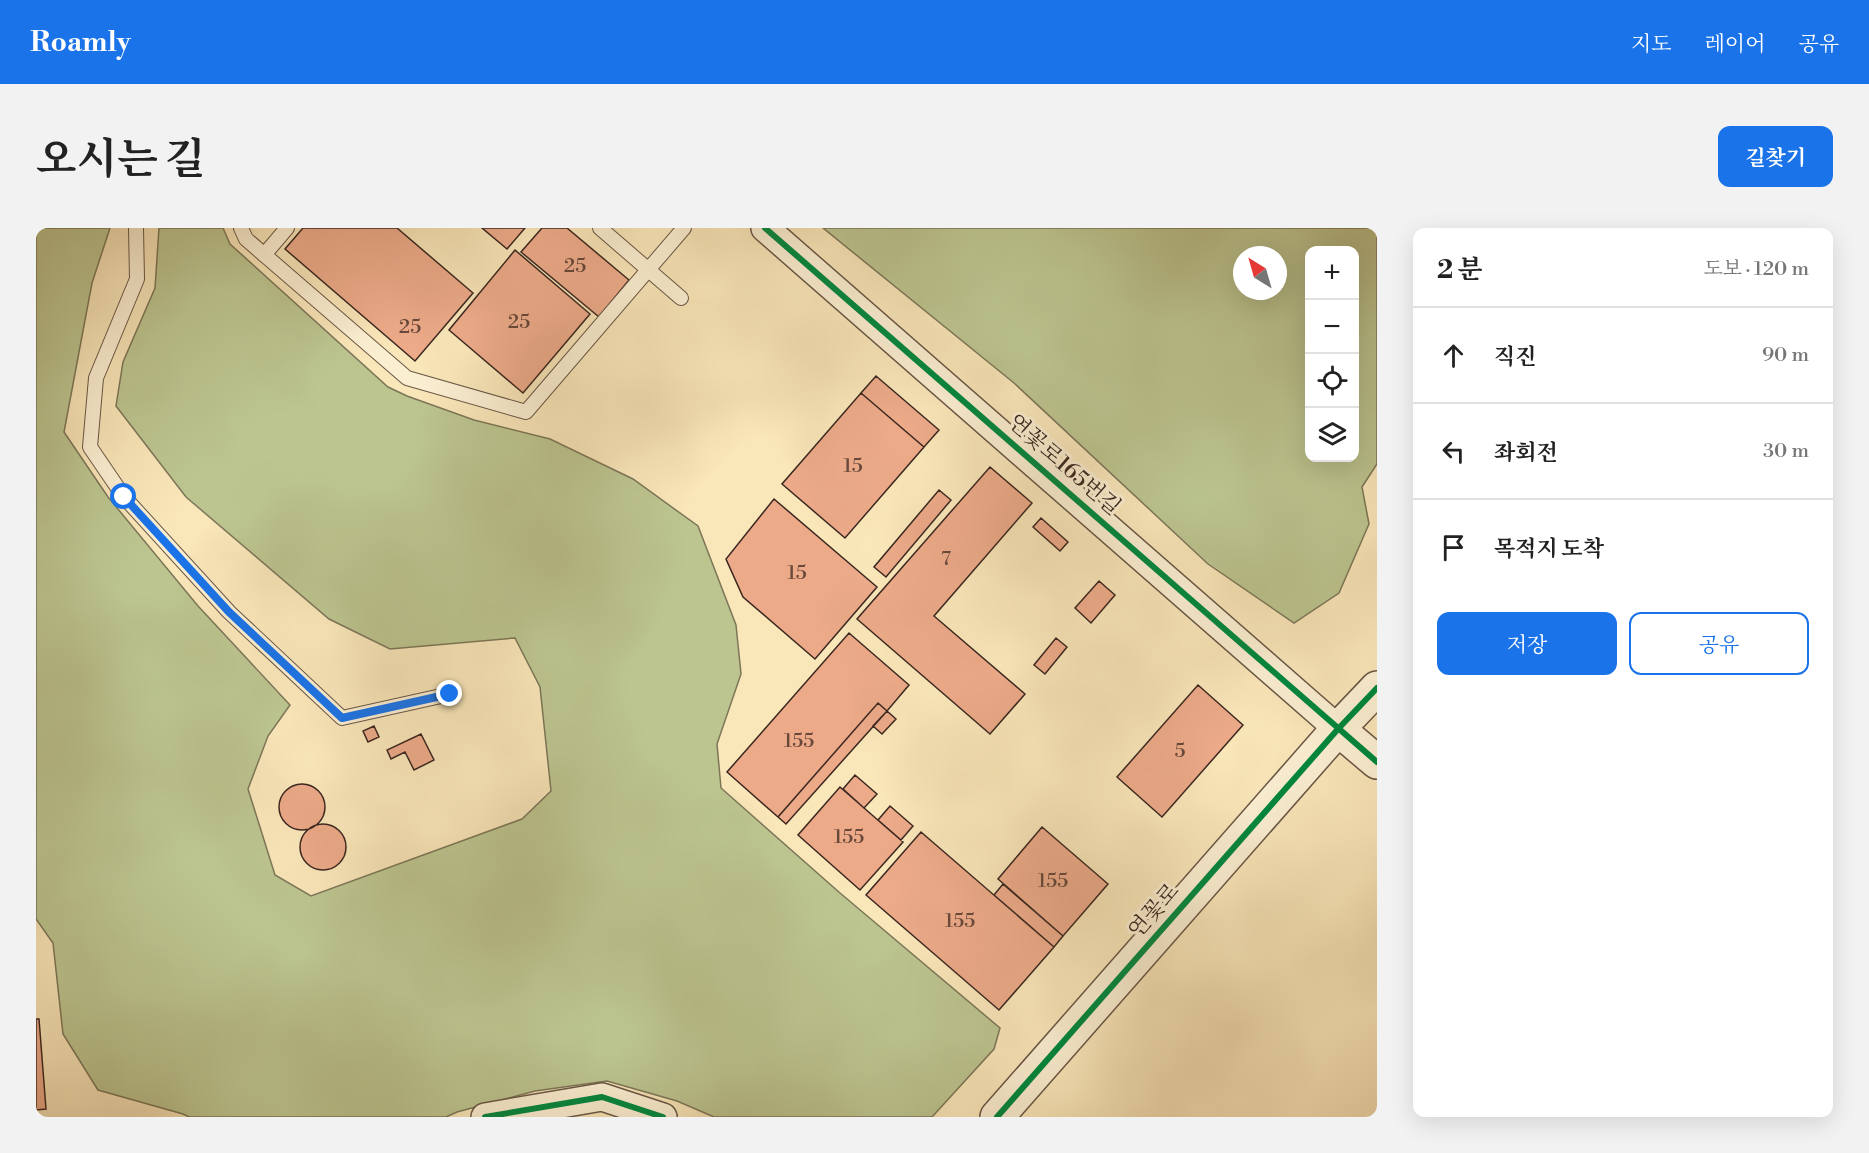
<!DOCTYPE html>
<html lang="ko">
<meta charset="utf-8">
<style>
body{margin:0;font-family:"Libre Bodoni","Noto Serif KR",serif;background:#f2f2f2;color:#222}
.controls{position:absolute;right:18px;top:18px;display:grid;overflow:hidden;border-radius:12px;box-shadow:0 6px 24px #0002}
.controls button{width:54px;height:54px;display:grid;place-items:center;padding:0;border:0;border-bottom:2px solid #e0e0e0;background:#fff;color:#222;font:30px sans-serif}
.compass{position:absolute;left:1197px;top:18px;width:54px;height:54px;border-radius:50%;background:#fff;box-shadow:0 6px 24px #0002;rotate:323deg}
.stop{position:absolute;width:18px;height:18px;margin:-14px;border:4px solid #1a73e8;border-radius:50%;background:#fff}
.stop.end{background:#1a73e8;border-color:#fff;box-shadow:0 2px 6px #0008}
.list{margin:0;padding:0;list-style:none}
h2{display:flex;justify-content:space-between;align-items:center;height:78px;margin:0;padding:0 24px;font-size:26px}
h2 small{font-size:20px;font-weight:400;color:#767676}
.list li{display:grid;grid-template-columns:39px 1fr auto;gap:18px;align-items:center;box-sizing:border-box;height:96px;padding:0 24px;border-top:2px solid #e0e0e0}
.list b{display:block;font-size:22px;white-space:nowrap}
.list em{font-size:20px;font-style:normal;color:#767676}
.actions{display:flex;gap:12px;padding:18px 24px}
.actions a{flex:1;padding:14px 0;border:2px solid #1a73e8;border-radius:12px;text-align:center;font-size:21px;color:#1a73e8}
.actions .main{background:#1a73e8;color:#fff}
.icon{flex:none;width:33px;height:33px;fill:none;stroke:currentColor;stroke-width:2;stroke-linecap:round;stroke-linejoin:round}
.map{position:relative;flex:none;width:1341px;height:889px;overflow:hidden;border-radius:12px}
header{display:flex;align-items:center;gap:36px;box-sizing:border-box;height:84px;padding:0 30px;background:#1a73e8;color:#fff}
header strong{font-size:28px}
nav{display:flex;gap:33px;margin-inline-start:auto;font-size:21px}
.intro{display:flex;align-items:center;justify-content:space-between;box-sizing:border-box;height:144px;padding:0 36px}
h1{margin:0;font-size:42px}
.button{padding:15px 27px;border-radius:12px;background:#1a73e8;color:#fff;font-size:21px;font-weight:700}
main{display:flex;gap:36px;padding:0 36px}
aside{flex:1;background:#fff;border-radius:12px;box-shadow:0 6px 24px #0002}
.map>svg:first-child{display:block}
.green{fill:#bcc590;stroke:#7c7658;stroke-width:1.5;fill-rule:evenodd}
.building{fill:#ecaa89;stroke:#3b2720;stroke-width:1.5}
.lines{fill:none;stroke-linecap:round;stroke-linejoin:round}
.service-casing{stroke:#6a5746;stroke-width:16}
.minor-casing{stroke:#6a5746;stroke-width:30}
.tertiary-casing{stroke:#6a5746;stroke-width:36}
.service{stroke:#fbefd2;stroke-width:14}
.minor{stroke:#fbefd2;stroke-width:27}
.tertiary{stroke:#fbefd2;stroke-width:33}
.cycleway-casing{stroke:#fbefd2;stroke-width:10}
.cycleway{stroke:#00873e;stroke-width:6}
.route{stroke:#1a73e8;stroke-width:8}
.labels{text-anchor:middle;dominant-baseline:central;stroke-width:6;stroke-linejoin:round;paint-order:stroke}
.number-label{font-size:20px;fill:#67483a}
.street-label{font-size:22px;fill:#3b2720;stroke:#fbefd2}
</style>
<header>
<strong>Roamly</strong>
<nav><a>지도</a><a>레이어</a><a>공유</a></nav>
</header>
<div class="intro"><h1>오시는 길</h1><a class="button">길찾기</a></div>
<main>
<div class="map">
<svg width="1341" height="889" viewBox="0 0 1341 889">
<rect width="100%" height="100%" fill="#f9e6b9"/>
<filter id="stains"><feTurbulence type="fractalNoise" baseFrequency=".00333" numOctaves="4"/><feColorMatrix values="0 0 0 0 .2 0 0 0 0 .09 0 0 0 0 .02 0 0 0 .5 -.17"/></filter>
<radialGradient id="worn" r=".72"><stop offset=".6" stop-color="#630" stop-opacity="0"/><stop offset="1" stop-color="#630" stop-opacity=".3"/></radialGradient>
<!-- green -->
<path class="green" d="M0,0h74l-18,55 -28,149 44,65 90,109 92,99 -22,31 -20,53 27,86 36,21 211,-77 29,-28 -11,-104 -25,-49 -125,11 -61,-30 -143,-122 -70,-91 7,-44 32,-74 4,-60h64l7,16 158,143 19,9 67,24 76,19 83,40 65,47 38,99 5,49 -24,70 4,44 119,105 160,135 -6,21 -62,68h-218l-37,-16 -70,-20 -72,10 -78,21 -11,5h-257l-6,-3 -85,-24 -35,-56 -10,-91 -17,-24z
M787,0h554v236l-15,23 7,37 -30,69 -45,30 -86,-59 -194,-181zM1274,22h44v208h-44zM1206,27h36v36h-36z"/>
<!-- building -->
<path class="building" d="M267,0h94l76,65 -58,68 -130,-112z
M446,0h43l-18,21z
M506,0h25l62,52 -30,37 -78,-65z
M479,22l75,64 -67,79 -74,-63z
M840,148l63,54 -15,17 -63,-54z
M825,165l63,54 -79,91 -63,-54z
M954,239l42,36 -98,113 91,78 -35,40 -133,-115z
M903,262l12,10 -65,77 -12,-10z
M738,271l103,88 -62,72 -72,-62 -17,-38z
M1005,290l27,24 -8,9 -27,-24z
M1063,353l16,14 -24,28 -16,-15z
M813,405l60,52 -22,26 -9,-8 -100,114 -51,-45z
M1020,410l11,9 -22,27 -11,-9z
M1162,457l45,40 -81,92 -45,-40z
M842,475l9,8 -101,113 -8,-7z
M851,483l9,8 -14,15 -9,-8z
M338,498l5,11 -11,5 -5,-11z
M385,506l13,26 -20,10 -9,-18 -14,7 -4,-9z
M819,547l22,19 -13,14 -21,-19z
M243 579a23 23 0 1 1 46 0a23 23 0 1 1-46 0Z
M804,559l63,55 -43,48 -62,-55z
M854,578l23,20 -12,14 -23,-20z
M264 619a23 23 0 1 1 46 0a23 23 0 1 1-46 0Z
M1006,599l66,57 -45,52 -65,-57z
M885,604l133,115 -55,63 -133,-115z
M967,656l60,52 -9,11 -60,-52z
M0,791h3l7,90 -10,1z"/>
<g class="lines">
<defs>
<path id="service" d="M100,0l1,51 -41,99 -6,69 34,50 105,115 113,106 108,-24
M205,0l5,11 161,139 119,34 158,-184
M564,0l81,70
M228,27l23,-27"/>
<path id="minor" d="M729,0l573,501
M449,889l117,-20 61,20"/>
<path id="tertiary" d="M1302,501l39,33
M961,889l341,-388 39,-41"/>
</defs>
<!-- service casing -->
<use href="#service" class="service-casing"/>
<!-- minor casing -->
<use href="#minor" class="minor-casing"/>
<!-- tertiary casing -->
<use href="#tertiary" class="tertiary-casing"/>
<!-- service -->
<use href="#service" class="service"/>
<!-- minor -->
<use href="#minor" class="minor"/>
<!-- tertiary -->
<use href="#tertiary" class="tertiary"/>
<defs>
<path id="cycleway" d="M729,0l612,534
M449,889l117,-20 61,20
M961,889l341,-388 39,-41"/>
</defs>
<!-- cycleway casing -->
<use href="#cycleway" class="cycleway-casing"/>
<!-- cycleway -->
<use href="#cycleway" class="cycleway"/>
</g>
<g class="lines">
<!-- route -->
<path class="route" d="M88,269l105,115 113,106 108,-24"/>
</g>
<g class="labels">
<!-- number labels -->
<g class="number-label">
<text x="539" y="38">25</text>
<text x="483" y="94">25</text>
<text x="374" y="99">25</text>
<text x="817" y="238">15</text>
<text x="910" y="331">7</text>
<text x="761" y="345">15</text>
<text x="763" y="513">155</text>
<text x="1144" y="523">5</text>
<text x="813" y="609">155</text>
<text x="1017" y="653">155</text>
<text x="924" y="693">155</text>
</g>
<!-- street labels -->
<g class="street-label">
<text transform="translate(1028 237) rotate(41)">연꽃로165번길</text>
<text transform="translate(1118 683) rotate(-49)">연꽃로</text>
</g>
</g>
<rect width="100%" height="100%" filter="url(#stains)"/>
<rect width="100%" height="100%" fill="url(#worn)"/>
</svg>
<div class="controls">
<button>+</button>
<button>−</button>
<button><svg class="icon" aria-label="locate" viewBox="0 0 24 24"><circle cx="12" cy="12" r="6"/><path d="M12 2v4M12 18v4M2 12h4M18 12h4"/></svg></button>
<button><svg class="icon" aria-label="layers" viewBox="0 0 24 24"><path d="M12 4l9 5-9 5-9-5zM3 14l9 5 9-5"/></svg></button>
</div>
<svg class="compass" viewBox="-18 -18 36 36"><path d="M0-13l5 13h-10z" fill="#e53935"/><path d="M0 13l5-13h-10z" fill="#767676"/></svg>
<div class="stop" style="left:88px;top:269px"></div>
<div class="stop end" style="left:414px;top:466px"></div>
</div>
<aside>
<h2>2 분<small>도보 · 120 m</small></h2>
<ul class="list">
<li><svg class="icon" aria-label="ahead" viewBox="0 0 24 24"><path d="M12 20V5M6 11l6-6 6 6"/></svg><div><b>직진</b></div><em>90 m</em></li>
<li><svg class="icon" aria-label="left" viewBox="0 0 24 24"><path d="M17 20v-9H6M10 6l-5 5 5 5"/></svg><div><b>좌회전</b></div><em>30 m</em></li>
<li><svg class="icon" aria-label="arrive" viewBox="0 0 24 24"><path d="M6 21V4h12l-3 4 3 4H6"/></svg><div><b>목적지 도착</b></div></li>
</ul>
<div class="actions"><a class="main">저장</a><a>공유</a></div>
</aside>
</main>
